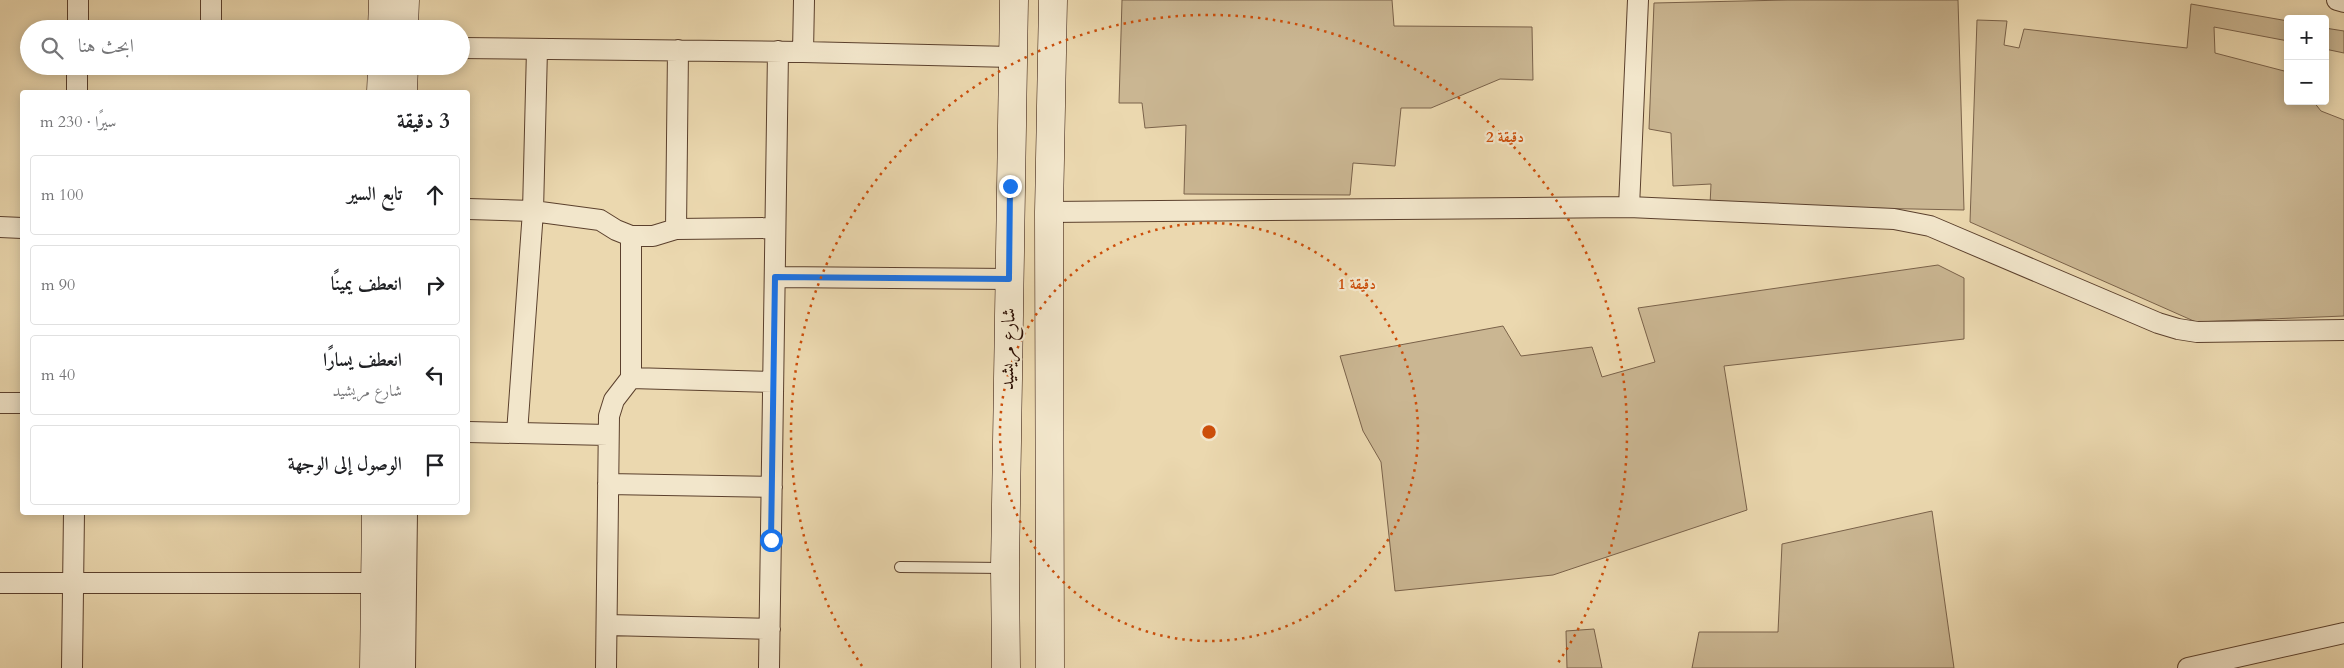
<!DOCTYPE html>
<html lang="ar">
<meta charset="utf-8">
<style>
body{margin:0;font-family:Cardo,Amiri,serif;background:#f2f2f2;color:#202124;direction:rtl}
.controls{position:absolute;right:15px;top:15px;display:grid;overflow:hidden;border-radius:5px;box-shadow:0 2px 12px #0003}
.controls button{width:45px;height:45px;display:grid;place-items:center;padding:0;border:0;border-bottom:1px solid #e0e0e0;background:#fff;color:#202124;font:25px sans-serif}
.stop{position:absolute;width:15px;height:15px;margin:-11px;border:4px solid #1a73e8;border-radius:50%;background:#fff}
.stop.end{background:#1a73e8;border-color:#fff;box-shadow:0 1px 5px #0008}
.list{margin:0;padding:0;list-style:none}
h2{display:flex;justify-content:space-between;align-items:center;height:65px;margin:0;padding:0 20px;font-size:21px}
h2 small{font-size:16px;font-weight:400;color:#757577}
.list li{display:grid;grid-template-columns:32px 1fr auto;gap:15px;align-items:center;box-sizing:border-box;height:80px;margin:0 10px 10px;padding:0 10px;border:1px solid #e0e0e0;border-radius:5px}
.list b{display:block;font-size:19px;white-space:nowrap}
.list p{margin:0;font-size:16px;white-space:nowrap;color:#757577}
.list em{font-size:16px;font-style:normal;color:#757577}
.icon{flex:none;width:28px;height:28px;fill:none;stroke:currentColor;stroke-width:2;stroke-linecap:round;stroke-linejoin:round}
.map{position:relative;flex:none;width:2344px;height:668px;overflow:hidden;direction:ltr}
.search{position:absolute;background:#fff;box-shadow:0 2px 12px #0003;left:20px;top:20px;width:450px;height:55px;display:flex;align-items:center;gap:12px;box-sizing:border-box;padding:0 18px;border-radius:28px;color:#757577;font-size:19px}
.panel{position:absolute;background:#fff;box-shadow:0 2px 12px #0003;left:20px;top:90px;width:450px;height:425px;border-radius:5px;direction:rtl}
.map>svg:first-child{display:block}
.green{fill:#cab692;stroke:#7a624a}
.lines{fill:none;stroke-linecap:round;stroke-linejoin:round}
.lane-casing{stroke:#5b402d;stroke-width:12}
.street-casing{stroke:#5b402d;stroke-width:22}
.secondary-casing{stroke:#2b0e02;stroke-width:29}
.lane{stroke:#f2e6cb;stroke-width:10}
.street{stroke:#f2e6cb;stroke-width:20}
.secondary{stroke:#f2e6cb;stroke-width:28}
.route{stroke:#1a73e8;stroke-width:6}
.ring{fill:none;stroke:#cc4e0a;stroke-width:2.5;stroke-dasharray:2.5 5}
.labels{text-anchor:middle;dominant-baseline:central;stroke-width:4.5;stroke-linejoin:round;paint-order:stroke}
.street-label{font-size:19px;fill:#2b0e02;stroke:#f2e6cb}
.centre{fill:#cc4e0a;stroke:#f2e6cb;stroke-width:2.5}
.ring-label{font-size:15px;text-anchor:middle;font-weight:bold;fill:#cc4e0a;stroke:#f2e6cb;stroke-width:4.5;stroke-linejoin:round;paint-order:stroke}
</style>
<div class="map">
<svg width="2344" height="668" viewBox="0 0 2344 668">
<rect width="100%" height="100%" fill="#ebd8af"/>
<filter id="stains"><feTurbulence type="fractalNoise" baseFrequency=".004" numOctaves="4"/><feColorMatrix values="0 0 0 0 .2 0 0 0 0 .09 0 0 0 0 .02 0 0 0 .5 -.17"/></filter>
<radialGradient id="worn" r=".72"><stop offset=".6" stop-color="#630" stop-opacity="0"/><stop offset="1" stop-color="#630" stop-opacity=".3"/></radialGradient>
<!-- green -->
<path class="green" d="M1122,0h270l2,26 138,1 1,53 -33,-1 -69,29h-30l-6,58 -42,-3 -3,32 -166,-1 2,-69 -41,3 -3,-25h-23z
M1787,0h171l6,210 -254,-5 1,-21 -38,2 -2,-53 -22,-4 5,-126z
M2191,4l97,17v20l-74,-14 1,26 73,19v29h25l8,10 23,9v196l-148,6 -226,-100 7,-202 30,1 -3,24 15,3 5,-19 163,19z
M2325,28l19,3v22l-19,-4z
M1938,265l26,13v61l-240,27 23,144 -194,65 -158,16 -14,-129 -18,-31 -23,-75 163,-30 18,30 71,-9 10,30 53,-15 -17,-54z
M1932,511l22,157h-262l7,-36h79l4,-88z
M1594,629l8,39h-35l-1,-37z"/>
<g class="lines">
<defs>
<path id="lane" d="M900,567l104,1
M410,668l2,-156"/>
<path id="street" d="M2337,0l7,2
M78,29v-29
M211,29v-29
M461,48l342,4 209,5
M803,52l1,-52
M77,92v-26
M1629,207l9,-207
M468,209l65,2 67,9 16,10 15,6h22l23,-7 99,-1
M1049,212l580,-5 265,12 36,7 228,97 20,6 19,3 147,-2
M0,227l22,1
M676,229l2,-179
M775,277l234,2
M631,378v-142
M0,403h22
M468,432l140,3
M517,433l16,-222 4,-162
M608,484l164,3
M0,583h375
M607,625l163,4
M72,668l2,-156
M606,668l3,-252 5,-16 17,-22 142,4
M769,668l9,-617
M2188,668l156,-35"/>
<path id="secondary" d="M382,29l1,-29
M404,29l1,-29
M381,92l1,-26
M403,92l1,-26
M374,668l2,-156
M395,668l2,-156
M1006,668l-1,-100 9,-568
M1050,668l-1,-456 4,-212"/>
</defs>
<!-- lane casing -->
<use href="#lane" class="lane-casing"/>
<!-- street casing -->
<use href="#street" class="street-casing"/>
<!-- secondary casing -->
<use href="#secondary" class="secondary-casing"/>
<!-- lane -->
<use href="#lane" class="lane"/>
<!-- street -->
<use href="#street" class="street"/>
<!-- secondary -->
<use href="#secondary" class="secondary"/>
</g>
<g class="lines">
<!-- route -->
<path class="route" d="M771,540l4,-263 234,2 1,-93"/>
</g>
<!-- distance rings -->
<g class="ring">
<circle cx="1209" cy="432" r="209"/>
<path d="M862 666A418 418 0 1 1 1556 666"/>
</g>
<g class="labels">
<!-- street labels -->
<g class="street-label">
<text transform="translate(1008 349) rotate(-89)">شارع مريشيد</text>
</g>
</g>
<circle cx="1209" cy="432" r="8" class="centre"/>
<g class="ring-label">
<text x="1505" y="142">2 دقيقة</text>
<text x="1357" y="289">1 دقيقة</text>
</g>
<rect width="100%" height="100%" filter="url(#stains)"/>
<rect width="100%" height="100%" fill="url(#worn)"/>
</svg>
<div class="controls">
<button>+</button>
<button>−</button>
</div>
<div class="stop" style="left:771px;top:540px"></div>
<div class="stop end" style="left:1010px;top:186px"></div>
<div class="search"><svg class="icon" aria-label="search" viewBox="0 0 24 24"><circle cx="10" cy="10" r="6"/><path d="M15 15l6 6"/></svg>ابحث هنا</div>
<section class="panel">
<h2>3 دقيقة<small>سيرًا · 230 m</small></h2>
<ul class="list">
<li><svg class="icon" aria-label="ahead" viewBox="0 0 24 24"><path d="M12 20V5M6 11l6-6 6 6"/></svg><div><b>تابع السير</b></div><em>100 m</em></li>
<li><svg class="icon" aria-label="right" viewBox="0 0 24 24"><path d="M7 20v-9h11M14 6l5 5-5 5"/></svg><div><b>انعطف يمينًا</b></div><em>90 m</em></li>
<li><svg class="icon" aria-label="left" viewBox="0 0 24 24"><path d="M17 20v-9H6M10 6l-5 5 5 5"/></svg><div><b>انعطف يسارًا</b><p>شارع مريشيد</p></div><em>40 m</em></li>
<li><svg class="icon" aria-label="arrive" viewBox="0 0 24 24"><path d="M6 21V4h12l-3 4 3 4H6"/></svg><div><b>الوصول إلى الوجهة</b></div></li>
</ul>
</section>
</div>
